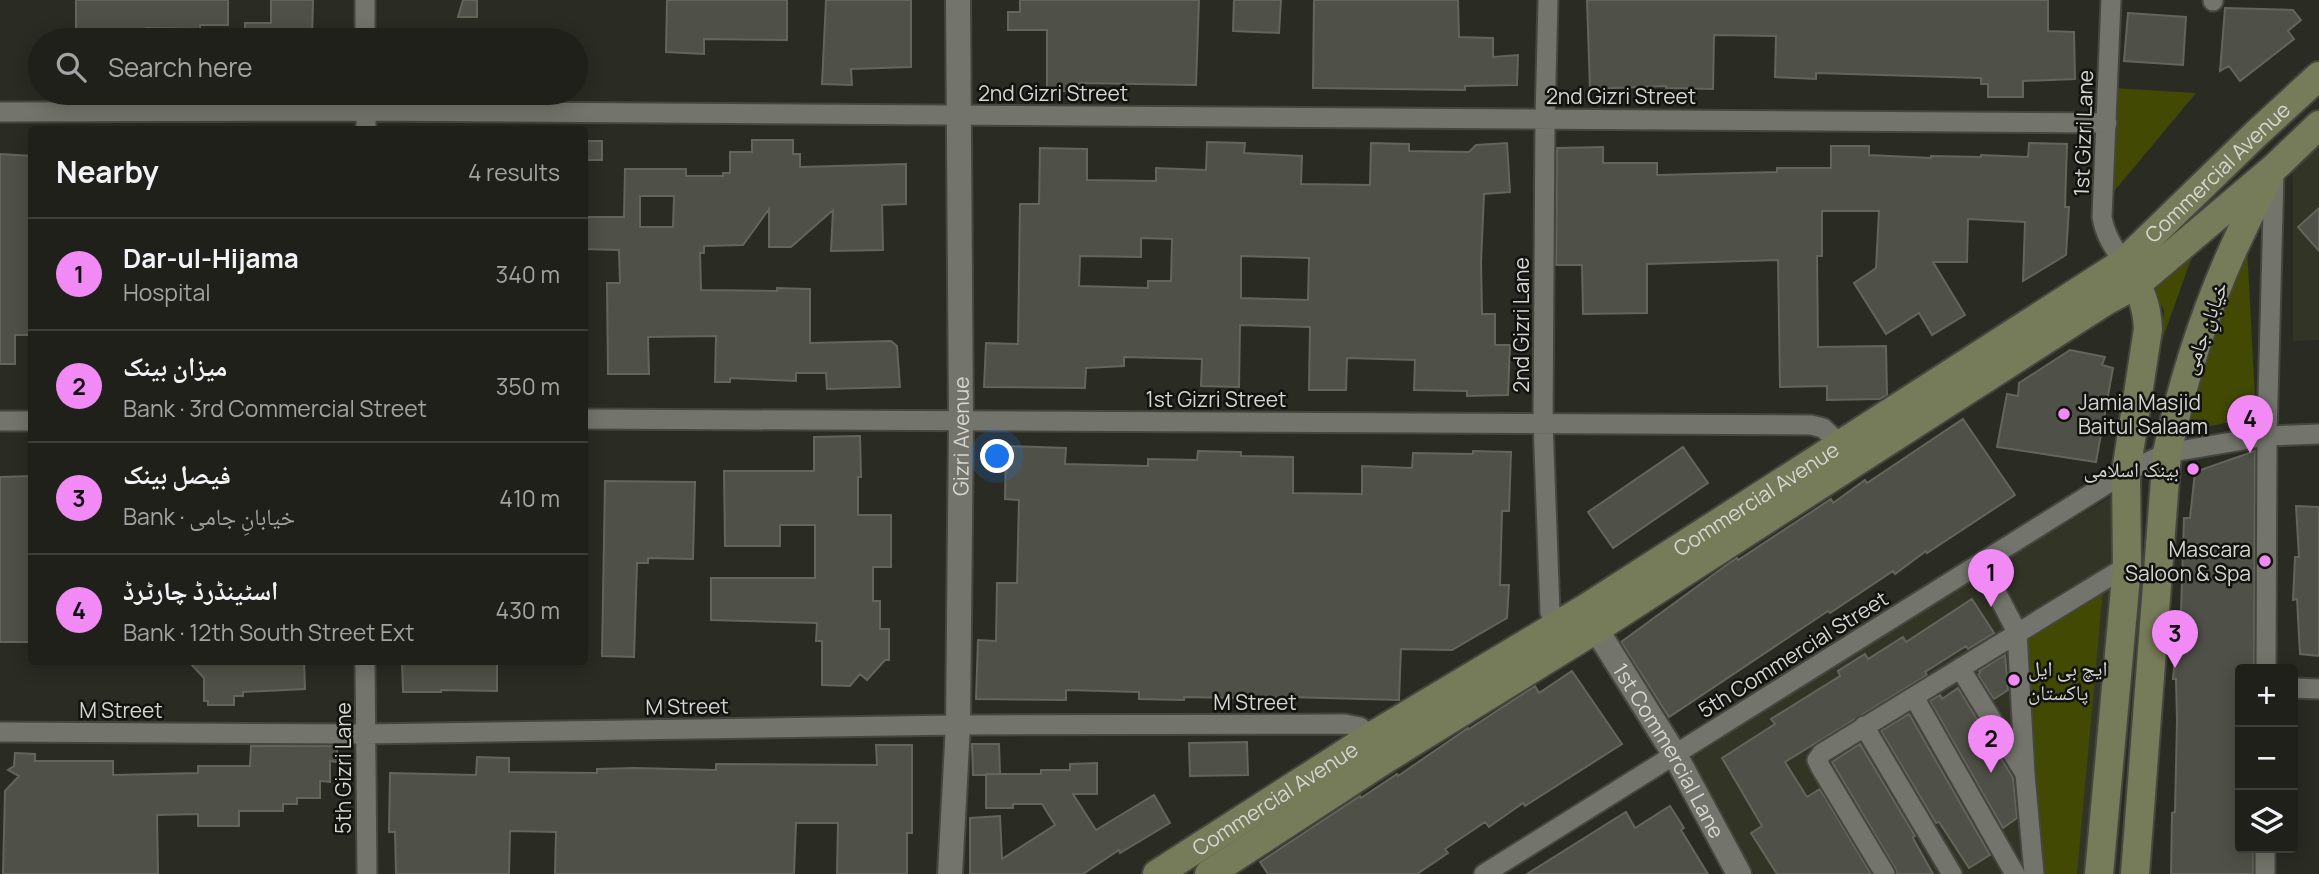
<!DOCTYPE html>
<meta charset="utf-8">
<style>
body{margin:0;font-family:Manrope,"Noto Naskh Arabic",sans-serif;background:#282823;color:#f1f3f6}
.controls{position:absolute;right:21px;bottom:21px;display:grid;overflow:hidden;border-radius:7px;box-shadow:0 4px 18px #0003}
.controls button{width:63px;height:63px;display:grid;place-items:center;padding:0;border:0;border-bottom:2px solid #3d3e39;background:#20201a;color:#f1f3f6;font:35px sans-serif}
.you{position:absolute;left:998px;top:457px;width:24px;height:24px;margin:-18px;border:5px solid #fff;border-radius:50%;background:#1a73e8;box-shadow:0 0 0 10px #1a73e833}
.badge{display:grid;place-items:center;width:46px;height:46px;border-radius:50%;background:#f18af4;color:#111;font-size:23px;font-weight:700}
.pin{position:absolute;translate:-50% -58px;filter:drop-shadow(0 2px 4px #0008)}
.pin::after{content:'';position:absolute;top:37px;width:24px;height:21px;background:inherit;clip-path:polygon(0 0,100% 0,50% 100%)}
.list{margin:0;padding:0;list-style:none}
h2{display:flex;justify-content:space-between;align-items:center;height:91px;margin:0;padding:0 28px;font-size:30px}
h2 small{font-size:23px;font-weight:400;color:#a2a3a2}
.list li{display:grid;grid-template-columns:46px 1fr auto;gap:21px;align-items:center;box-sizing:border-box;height:112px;padding:0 28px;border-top:2px solid #3d3e39}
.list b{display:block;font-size:26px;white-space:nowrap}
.list p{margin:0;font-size:23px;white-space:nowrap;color:#a2a3a2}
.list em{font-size:23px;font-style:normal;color:#a2a3a2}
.icon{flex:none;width:38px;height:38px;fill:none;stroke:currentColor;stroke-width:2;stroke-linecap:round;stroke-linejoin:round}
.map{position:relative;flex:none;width:2319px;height:874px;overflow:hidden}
.search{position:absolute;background:#20201a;box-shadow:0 4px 18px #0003;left:28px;top:28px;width:560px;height:77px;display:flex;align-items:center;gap:18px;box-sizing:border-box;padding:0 24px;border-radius:38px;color:#a2a3a2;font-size:26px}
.panel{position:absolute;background:#20201a;box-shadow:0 4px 18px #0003;left:28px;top:126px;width:560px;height:539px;border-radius:7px}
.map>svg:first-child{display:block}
.built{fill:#323426}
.green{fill:#424902}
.building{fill:#4f5047;stroke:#63655b;stroke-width:2;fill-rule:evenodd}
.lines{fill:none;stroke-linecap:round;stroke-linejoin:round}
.minor-casing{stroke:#45463f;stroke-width:23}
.tertiary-casing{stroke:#45463f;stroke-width:28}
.secondary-casing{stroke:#45463f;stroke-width:32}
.minor{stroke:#73756c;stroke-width:19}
.tertiary{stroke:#73756c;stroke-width:24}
.secondary{stroke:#767b59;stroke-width:28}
.poi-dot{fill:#f18af4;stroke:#12130f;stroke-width:2.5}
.labels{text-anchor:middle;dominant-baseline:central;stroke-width:5;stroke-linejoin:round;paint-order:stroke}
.street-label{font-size:21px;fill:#d5d6d1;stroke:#12130f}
.poi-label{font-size:21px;fill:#d5d6d1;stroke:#12130f;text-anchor:start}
</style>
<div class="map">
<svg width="2319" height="874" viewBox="0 0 2319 874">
<rect width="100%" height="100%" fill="#2a2b23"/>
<!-- built -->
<path class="built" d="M2319,132v208l-26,1v-185z
M2117,493l-32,381h-330l-74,-122z"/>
<!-- green -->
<path class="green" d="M2114,88l82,5 -85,102z
M2198,240l-37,103 3,-33 -14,-26z
M2247,246l9,171 -56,11 -9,-4v-6l14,-72z
M2103,589l-26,285h-34l-20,-235z"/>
<!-- building -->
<path class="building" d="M76,0h152v25h-28v4l-54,-1v3l-28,-1v9l-42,-1z
M271,0h42l-1,40h-67v-17h26z
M463,0h14v17h-19z
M667,0h120v40l-83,-1v15l-38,-2z
M826,0h85v67l-60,2 1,16 -30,-1z
M1020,0h179l-3,85 -117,-2v8h-32v-61h-39v-18h12z
M1234,0h47l-2,33 -46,-2z
M1314,0h144l1,37 34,1v19l25,-2 -1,30 -52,1v4l-152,-2z
M1587,0h461v31l26,1 1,47 -52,2v16h-35v-13h-7v-6l-165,-5v6l-41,-2 1,-41 -62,-1 -1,54 -47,-1v-2l-76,3z
M2225,8l68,2 8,10 -13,11 6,8 -54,42 -11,-15 -9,5z
M2128,13l58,4 -3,48 -59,-4z
M752,140h41v14h7v13l106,-3v40l-24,1 1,45 -52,1 2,-41 -42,37h-22v-38l-26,36 -39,1v7h-4l1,37 76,1v-3l33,1v54l81,-2 6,5 3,41 -73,2 -1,-16h-30v8l-66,-3v4h-15l1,-46 -68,1 1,37h-41l-1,-91h13l-1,-33 -35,-1v-32h40l1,-48h61v7h37v-3h7v-21h22zM640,196h34l-1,31h-33z
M584,141h18v19h-18z
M1207,142l38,1 -1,10 58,3 -1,28 69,1 1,-42 38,1v7l60,1 7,-7 31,-2 3,49 -26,2 -3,68 1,52h13v31h15l-2,50 -41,1v-5l-53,-1 1,-30 -68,-2 -1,32h-37l1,-63 -70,-2 -1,62 -38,-1 1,-27 -78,-2v9l-38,2 -1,20 -101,-1 2,-44 32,1 2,-140h19l1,-56 47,1v31l69,1v-13l50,2zM1141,238l31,1 -1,42h-23v7l-69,-2 1,-30 61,1zM1241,256l68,2 -1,42 -67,-2z
M2029,143l38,1 -2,63h4l-3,48 -43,26 2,-59 -57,-3 -1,43h-34l32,53 -33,20 -13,-22 -33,21 -32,-51 22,-15 3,-57h-57v45h-5l1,91 68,-1 1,49 -7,4 -53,1v-14l-47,1 -2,-127 -131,4v49l-64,1 -1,-49h-26l1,-117 46,-1v16h54v12l120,-3v-4h54v-22h38v9l62,3v-2l50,1v-2l47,2z
M0,154l32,2v179h-17v29h-15z
M2319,208v43l-21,-24z
M2070,350l35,7 -3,8 11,3 -17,94 -99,-15 10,-53 11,2 1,-13z
M1963,419l52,76 -88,58 -1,-2 -31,23 -2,-3 -63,42 -2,-2 -159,106 -48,-75 111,-81 5,-3 1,2 93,-61 2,4 32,-23 2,3z
M860,436l1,41h-3v38h33v52h-18v34h7v28h9v31h-4l-18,20 -7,-6 -10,12 -28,-1v-44h-6l1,-18 -106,-3v-42h104v-53h-35v21h-55l-1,-75h90v-34z
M1006,446l60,2 -1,16 83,2v-7l49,1 1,-9 43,1v4l52,1v36l69,1v-28l50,2 1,-15 60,1v-3l38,1 -2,59h-7l-2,74h9l-2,33 -55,32 -51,-1 -2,51 -112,-3v2l-103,-2v3l-45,-1v-7l-73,-2v10l-90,-1 2,-59 18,1 1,-58h20l2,-83 -14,-1z
M1683,447l25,36 -95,65 -25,-36z
M2255,451l-1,218h-14v179h13v26h-82l1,-61 3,-1 2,-91 -1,-42h-3l6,-68h2l3,-93h6l5,-46z
M32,476v166h-32v-165z
M605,481l90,1 -2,77 -45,-1v5h-11l-3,94 -32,-1z
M2296,506l23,1v149l-19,-2 -3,-55 -4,1 2,-43h4z
M1972,599l22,34 -26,16 -2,-3 -41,26 2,3 -142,87 22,35 13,-8 51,85h-94l-26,-41 11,-7 -40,-68 53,-34 -4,-5 69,-43 -2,-5 27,-17 3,5 35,-22 3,5z
M2005,655l3,35 -14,9 -16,-24 2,-2 -1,-2z
M189,662h115l1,27 -62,3v4h-9v9h-26v-4h-4v-23z
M402,662h95v29l-56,-1v2h-38z
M1572,671l50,73 -97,62 -2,-3 -34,24 -4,-5 -40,27 3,4 -31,21h-149l-8,-12 100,-66 1,2 36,-24 1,2 70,-48 1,1 66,-43 4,7z
M1958,688l55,90 4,40 -14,10 -73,-127 10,-6 2,4z
M1909,714l81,141 -21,13 -30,-46 -3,1 -55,-92z
M1247,742l1,33 -58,1 -1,-33z
M972,744h27l1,30 -27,1z
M1860,744l55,92 -2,1 1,3 19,34h-36l-2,-6 -63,-106z
M876,745h36v88h-5v41h-70l1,-51h-42l-2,51h-239l1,-42 -46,-1 -1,43h-113l-1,-42h-6l1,-59 86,2 1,-18 32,1v14l88,1v-4l37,-1 82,2v-6l161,1z
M251,746h86v16l-7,-1v21l-10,-1v17h-23v6h-14v7h-44v15h-41v-12l-41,1 1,59h-155l2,-83 14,-15 -11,-6 6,-4 1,-13 20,1v7h78v14l85,-2v-7h52z
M1097,763v31h-24l23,36 58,-35 16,28 -50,30 -1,-3 -36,24h-113v-56l30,-2 2,43 53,-34 -13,-21h-29v4h-27v-34h55v-4h29v-6z
M1670,806l14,22 -3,2 27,44h-181l99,-62 9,16z"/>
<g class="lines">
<defs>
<path id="minor" d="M365,0v40
M1548,0l-3,119 -2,303 7,190 11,25
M2111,0l-9,217c3,18 11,30 22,45
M2213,1v-1
M366,93v37
M0,112l366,-1 1741,12
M584,419l1227,6 12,3 18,17
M0,421h32
M1981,563l36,69 8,142 9,100
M365,662l2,212
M1960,668l64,104
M2266,669l1,-233 7,-263
M2293,688l26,1
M1914,697l101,177
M1864,726l88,148
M0,732l366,2 592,-9 387,-1 15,3 12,9
M1484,874l642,-402 41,-19 100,-17 52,-2
M1885,874l-64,-106 -4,-8 5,-7 305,-187
M2265,874v-26"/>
<g id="tertiary">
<path id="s1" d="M1587,612l9,17 79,126 64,119"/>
<path id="s2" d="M950,874l8,-149 3,-303 -3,-422"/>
</g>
<g id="secondary">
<path id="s3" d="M1157,874l215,-138 214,-128 538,-346 133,-129 62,-57"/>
<path d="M1209,874l178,-116 209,-129 508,-327 33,-18 137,-116 45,-43"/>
<path d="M2099,874l28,-308 -1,-94 22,-143c-1,-24 -8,-41 -21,-61"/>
<path d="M2135,874l32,-421c20,-93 53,-186 99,-270"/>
</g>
</defs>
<!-- minor casing -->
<use href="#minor" class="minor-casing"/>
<!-- tertiary casing -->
<use href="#tertiary" class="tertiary-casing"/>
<!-- secondary casing -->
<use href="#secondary" class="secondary-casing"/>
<!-- minor -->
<use href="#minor" class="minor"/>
<!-- tertiary -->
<use href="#tertiary" class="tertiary"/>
<!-- secondary -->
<use href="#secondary" class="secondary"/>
</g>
<!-- markers -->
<g class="poi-dot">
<circle cx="2064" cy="414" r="7"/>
<circle cx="2193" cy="469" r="7"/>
<circle cx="2265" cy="561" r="7"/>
<circle cx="2014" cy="680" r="7"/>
</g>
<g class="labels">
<!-- street labels -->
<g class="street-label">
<text x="1053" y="93">2nd Gizri Street</text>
<text x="1621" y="96">2nd Gizri Street</text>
<text transform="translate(2083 133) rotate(-88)">1st Gizri Lane</text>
<text stroke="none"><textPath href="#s3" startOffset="1274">Commercial Avenue</textPath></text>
<text transform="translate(1521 325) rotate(-90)">2nd Gizri Lane</text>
<text transform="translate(2204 328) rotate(-70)">خیابانِ جامی</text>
<text x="1216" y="399">1st Gizri Street</text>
<text stroke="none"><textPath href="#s2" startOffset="438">Gizri Avenue</textPath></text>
<text stroke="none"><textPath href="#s3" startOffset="707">Commercial Avenue</textPath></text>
<text transform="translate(1793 654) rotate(-32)">5th Commercial Street</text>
<text x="1255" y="702">M Street</text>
<text transform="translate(687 706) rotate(-1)">M Street</text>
<text x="121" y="710">M Street</text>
<text stroke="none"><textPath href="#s1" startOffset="161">1st Commercial Lane</textPath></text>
<text transform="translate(343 768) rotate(-90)">5th Gizri Lane</text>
<text stroke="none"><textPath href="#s3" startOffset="140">Commercial Avenue</textPath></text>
</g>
<!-- poi labels -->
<g class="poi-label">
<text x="2078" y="402">Jamia Masjid<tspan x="2078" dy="24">Baitul Salaam</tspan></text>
<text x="2179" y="469" text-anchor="end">بینک اسلامی</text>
<text x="2251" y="549" text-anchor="end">Mascara<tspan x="2251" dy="24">Saloon &amp; Spa</tspan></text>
<text x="2028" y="668">ایچ بی ایل<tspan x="2028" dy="24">پاکستان</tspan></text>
</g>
</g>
</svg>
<div class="controls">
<button>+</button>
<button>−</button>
<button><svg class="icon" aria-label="layers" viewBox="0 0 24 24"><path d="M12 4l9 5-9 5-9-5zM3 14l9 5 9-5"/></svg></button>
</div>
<div class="you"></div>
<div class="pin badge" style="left:1991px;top:607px">1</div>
<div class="pin badge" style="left:1991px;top:773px">2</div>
<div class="pin badge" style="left:2175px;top:668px">3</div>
<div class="pin badge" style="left:2250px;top:453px">4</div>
<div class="search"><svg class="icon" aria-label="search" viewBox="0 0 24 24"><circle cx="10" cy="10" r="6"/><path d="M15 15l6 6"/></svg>Search here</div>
<section class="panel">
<h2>Nearby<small>4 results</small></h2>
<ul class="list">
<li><span class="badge">1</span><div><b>Dar-ul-Hijama</b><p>Hospital</p></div><em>340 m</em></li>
<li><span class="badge">2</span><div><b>میزان بینک</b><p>Bank · 3rd Commercial Street</p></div><em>350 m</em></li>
<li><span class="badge">3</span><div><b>فیصل بینک</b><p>Bank · خیابانِ جامی</p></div><em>410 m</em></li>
<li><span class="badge">4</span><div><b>اسٹینڈرڈ چارٹرڈ</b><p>Bank · 12th South Street Ext</p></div><em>430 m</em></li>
</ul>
</section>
</div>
